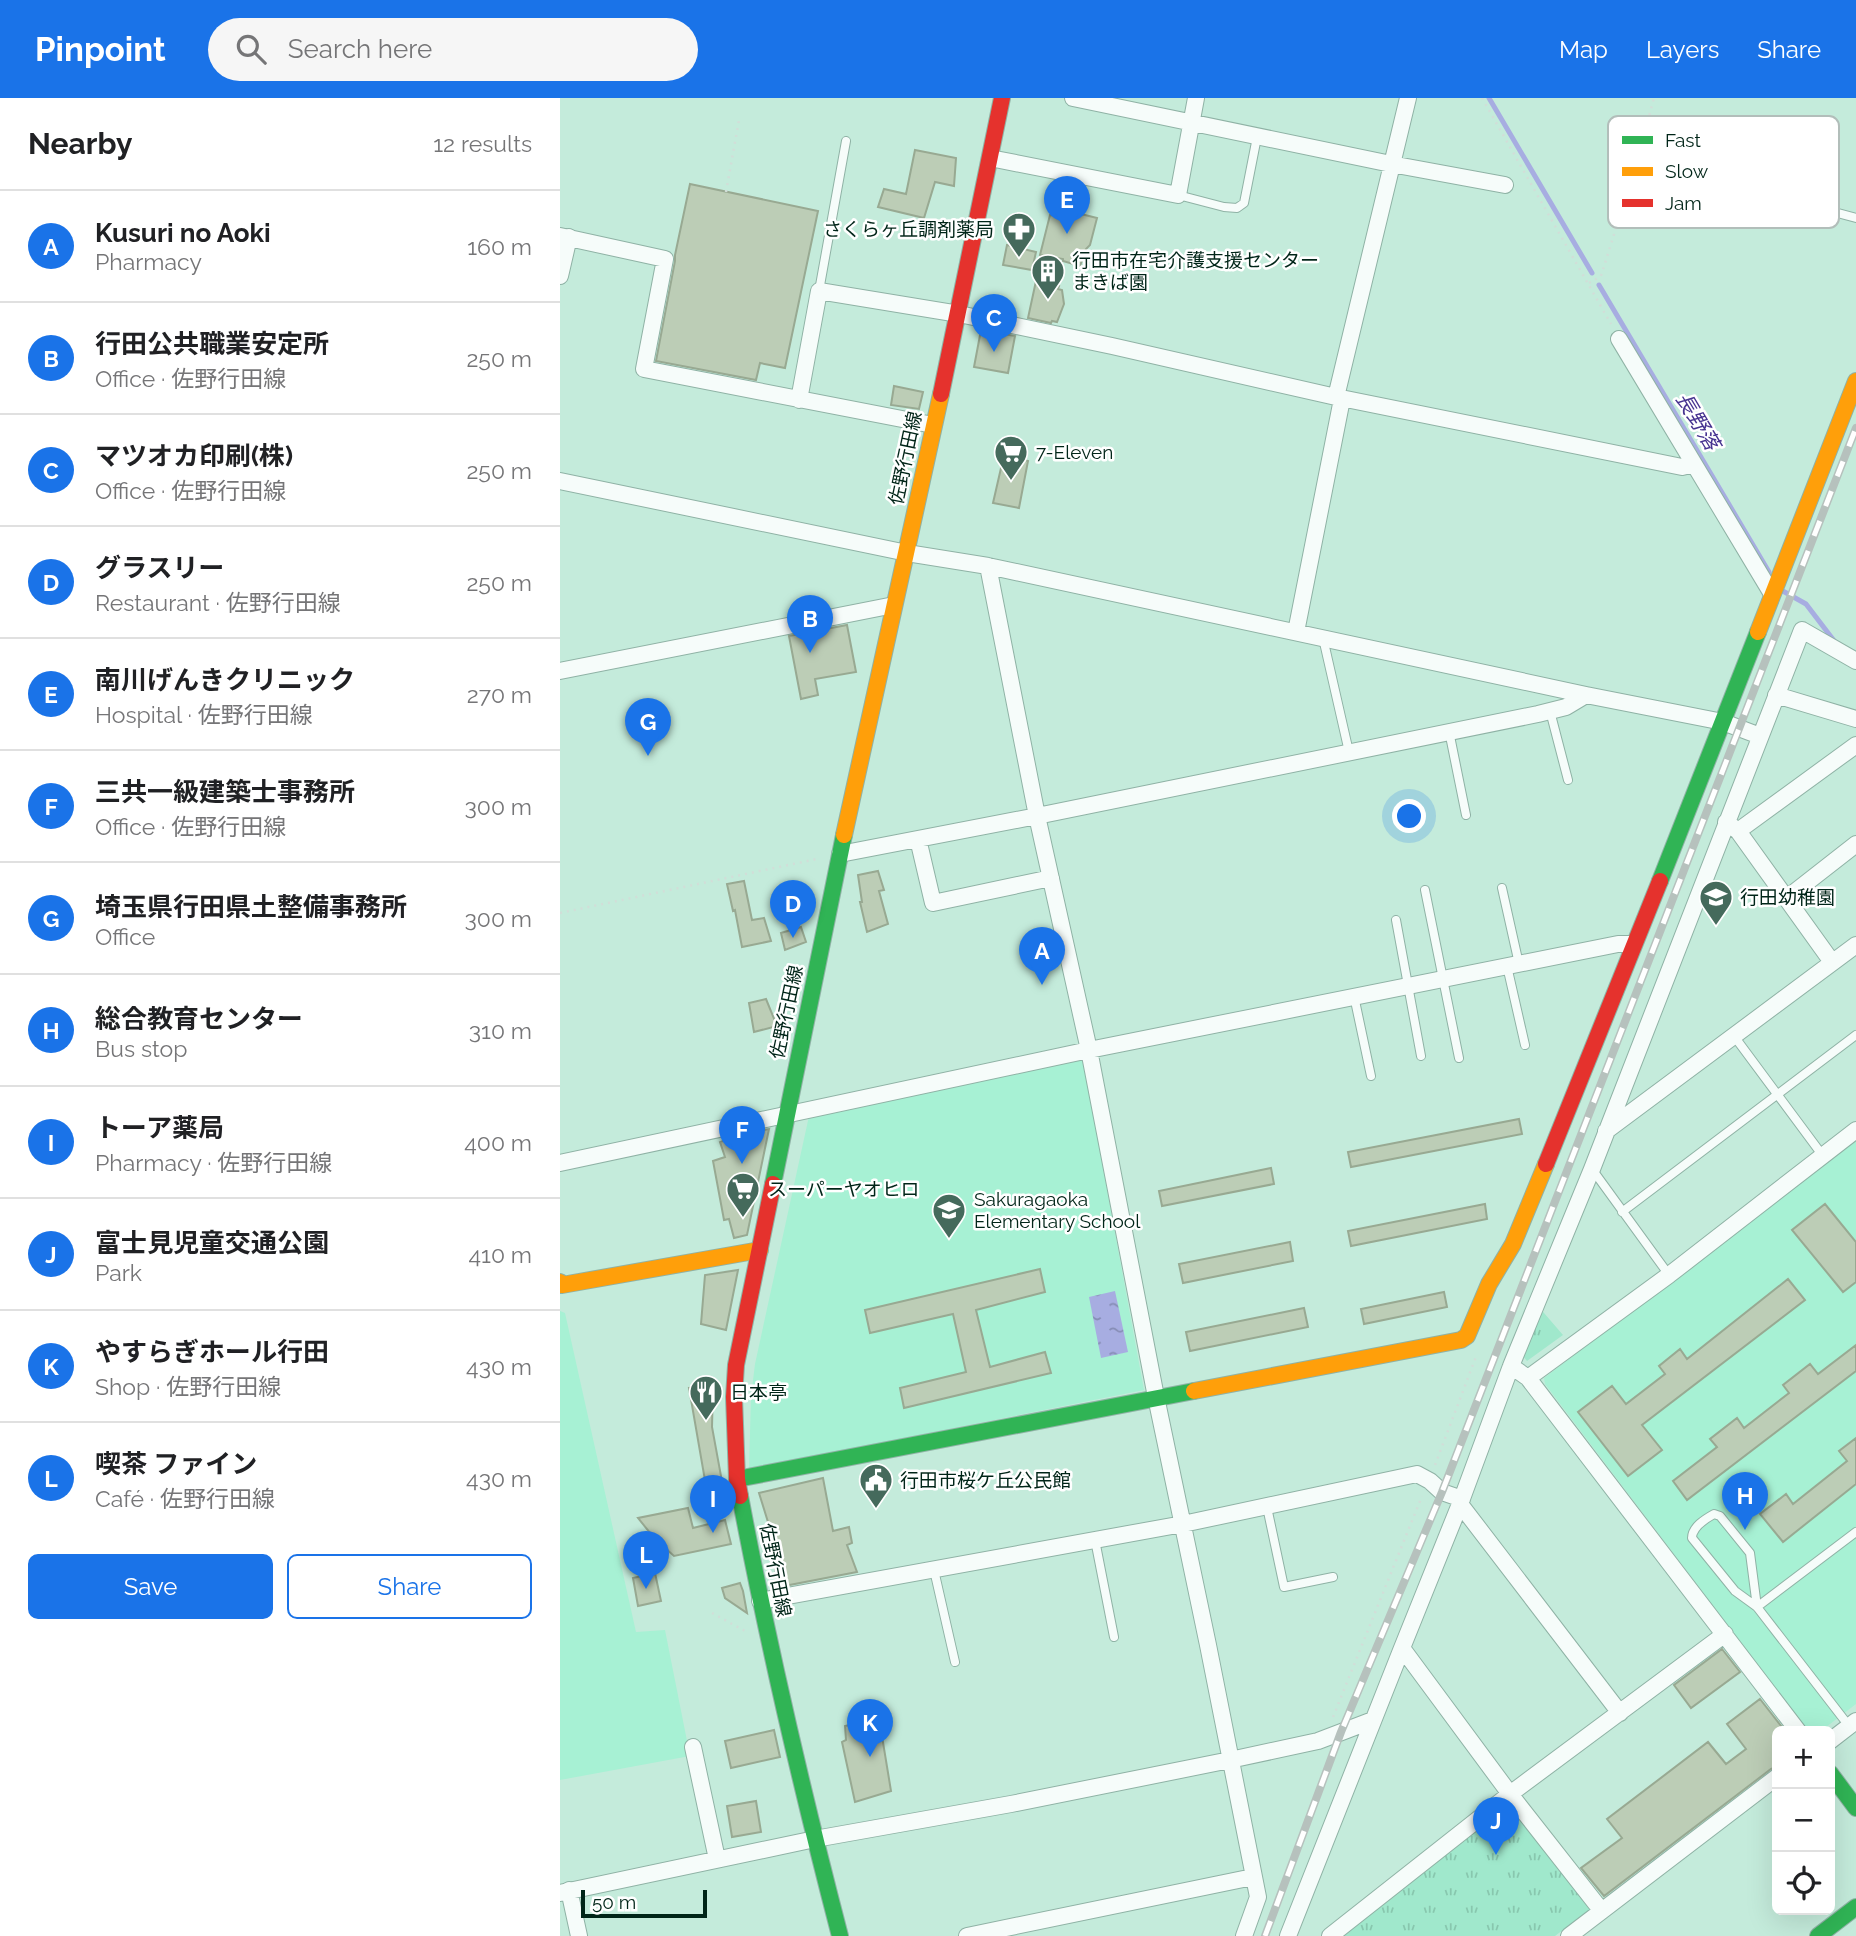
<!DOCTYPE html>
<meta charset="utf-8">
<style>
body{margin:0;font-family:Raleway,"Noto Sans JP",sans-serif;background:#f6f6f6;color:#202124}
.controls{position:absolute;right:21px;bottom:21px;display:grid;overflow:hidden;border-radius:10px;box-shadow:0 7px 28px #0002}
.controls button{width:63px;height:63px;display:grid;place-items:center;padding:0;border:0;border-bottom:2px solid #e0e0e0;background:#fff;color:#202124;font:35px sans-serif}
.scale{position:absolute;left:21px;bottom:18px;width:126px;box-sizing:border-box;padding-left:7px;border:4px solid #002518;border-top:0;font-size:19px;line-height:24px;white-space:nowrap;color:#002518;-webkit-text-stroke:5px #fff;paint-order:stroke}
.you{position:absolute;left:850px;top:719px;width:24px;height:24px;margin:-18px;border:5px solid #fff;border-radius:50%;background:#1a73e8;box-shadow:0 0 0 10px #1a73e833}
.badge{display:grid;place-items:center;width:46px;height:46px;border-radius:50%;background:#1a73e8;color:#fff;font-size:23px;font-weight:700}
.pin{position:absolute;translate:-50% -58px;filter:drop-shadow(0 2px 4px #0008)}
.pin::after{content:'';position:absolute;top:37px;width:24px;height:21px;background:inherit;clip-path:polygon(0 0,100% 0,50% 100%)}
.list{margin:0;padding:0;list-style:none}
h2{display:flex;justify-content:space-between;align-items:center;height:91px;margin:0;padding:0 28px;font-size:30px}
h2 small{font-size:23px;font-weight:400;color:#757577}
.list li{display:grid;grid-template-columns:46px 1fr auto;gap:21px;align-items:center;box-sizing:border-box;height:112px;padding:0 28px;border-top:2px solid #e0e0e0}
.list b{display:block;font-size:26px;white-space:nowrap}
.list p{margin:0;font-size:23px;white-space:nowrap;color:#757577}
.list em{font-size:23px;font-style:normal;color:#757577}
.actions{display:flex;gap:14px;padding:21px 28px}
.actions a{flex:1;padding:16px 0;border:2px solid #1a73e8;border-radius:10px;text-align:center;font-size:24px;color:#1a73e8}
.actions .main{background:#1a73e8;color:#fff}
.icon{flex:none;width:38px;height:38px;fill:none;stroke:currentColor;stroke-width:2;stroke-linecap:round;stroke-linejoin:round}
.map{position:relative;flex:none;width:1296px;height:1838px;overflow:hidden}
header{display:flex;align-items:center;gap:42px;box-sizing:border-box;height:98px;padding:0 35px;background:#1a73e8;color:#fff}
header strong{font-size:33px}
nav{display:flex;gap:38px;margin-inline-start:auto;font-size:24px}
.search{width:490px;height:63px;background:#f6f6f6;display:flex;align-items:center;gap:18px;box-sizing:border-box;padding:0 24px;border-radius:38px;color:#757577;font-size:26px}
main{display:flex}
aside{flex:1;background:#fff}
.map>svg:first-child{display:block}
.built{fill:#a7f1d4}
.grass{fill:url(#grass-tufts)}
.water{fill:url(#water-ripples)}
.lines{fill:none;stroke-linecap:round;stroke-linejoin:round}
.stream{stroke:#a7ade1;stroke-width:5}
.building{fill:#bccdb6;stroke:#98a992;stroke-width:2}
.lane-casing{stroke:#8fb2a5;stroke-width:10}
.street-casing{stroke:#8fb2a5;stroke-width:18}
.fast-casing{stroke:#8fb2a5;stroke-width:18}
.slow-casing{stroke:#8fb2a5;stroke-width:18}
.jam-casing{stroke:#8fb2a5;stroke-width:18}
.path{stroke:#d1ded8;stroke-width:2.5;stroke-dasharray:2 5;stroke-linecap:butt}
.lane{stroke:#f6fcfa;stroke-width:8}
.street{stroke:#f6fcfa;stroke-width:16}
.fast{stroke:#30b455;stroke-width:16}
.slow{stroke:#ff9f0a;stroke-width:16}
.jam{stroke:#e5322d;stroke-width:16}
.rail-casing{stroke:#b6c1bd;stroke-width:8}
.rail{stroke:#fff;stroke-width:5;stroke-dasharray:16;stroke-linecap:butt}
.labels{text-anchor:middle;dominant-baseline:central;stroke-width:5;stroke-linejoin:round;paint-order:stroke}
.poi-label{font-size:19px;fill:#002518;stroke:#fff;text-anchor:start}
.street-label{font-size:19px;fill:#002518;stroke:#fff}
.water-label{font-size:21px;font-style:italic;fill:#463390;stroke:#fff}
.key{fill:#fff;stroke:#b2beba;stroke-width:2}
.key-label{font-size:19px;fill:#002518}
</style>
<header>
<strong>Pinpoint</strong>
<div class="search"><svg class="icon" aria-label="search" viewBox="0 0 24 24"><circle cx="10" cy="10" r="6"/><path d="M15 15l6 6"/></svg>Search here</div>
<nav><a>Map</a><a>Layers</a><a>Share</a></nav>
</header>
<main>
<aside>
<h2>Nearby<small>12 results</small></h2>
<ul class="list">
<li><span class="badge">A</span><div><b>Kusuri no Aoki</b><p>Pharmacy</p></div><em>160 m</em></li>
<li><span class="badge">B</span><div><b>行田公共職業安定所</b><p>Office · 佐野行田線</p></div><em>250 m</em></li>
<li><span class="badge">C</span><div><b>マツオカ印刷(株)</b><p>Office · 佐野行田線</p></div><em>250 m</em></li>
<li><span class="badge">D</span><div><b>グラスリー</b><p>Restaurant · 佐野行田線</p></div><em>250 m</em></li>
<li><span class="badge">E</span><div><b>南川げんきクリニック</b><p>Hospital · 佐野行田線</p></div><em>270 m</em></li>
<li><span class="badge">F</span><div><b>三共一級建築士事務所</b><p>Office · 佐野行田線</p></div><em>300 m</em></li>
<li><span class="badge">G</span><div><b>埼玉県行田県土整備事務所</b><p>Office</p></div><em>300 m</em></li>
<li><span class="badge">H</span><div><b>総合教育センター</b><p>Bus stop</p></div><em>310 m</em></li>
<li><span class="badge">I</span><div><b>トーア薬局</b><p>Pharmacy · 佐野行田線</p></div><em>400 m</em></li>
<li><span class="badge">J</span><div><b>富士見児童交通公園</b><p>Park</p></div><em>410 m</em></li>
<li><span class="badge">K</span><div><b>やすらぎホール行田</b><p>Shop · 佐野行田線</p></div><em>430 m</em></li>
<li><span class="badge">L</span><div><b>喫茶 ファイン</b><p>Café · 佐野行田線</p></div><em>430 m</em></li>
</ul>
<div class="actions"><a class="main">Save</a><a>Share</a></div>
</aside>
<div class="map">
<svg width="1296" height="1838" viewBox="0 0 1296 1838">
<defs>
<pattern id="grass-tufts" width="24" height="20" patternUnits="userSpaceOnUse" patternTransform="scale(1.75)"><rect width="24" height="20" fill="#a0e8cc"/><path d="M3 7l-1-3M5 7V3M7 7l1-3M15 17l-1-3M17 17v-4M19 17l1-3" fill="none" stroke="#88c7ae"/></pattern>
<pattern id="water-ripples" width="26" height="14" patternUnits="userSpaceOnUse" patternTransform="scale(1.75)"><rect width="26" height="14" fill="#a7ade1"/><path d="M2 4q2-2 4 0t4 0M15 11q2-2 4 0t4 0" fill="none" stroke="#868db5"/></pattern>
</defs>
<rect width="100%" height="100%" fill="#c4ebdb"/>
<!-- built -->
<path class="built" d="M523,961l61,331 -395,79 2,-72 4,-33 54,-248z
M1296,1043v563l-35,27h-13l-263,-347 -1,-6z
M0,1213l5,2 71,319 29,-2 25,126 -130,24z"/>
<!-- grass -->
<path class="grass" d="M978,1208l25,29 -36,26 -7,-8z
M950,1703l82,107 -37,28h-216z"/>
<!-- water -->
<path class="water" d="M555,1193l13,61 -27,6 -12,-61z"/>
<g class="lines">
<!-- stream -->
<path class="stream" d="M929,0l103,175
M1039,187l170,287
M1221,492l25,14 29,38 4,2"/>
</g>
<!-- building -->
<path class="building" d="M355,52l41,8 -2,28 -19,-4 -11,36 -46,-11 6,-18 22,5z
M130,86l128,27 -33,157 -25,-5 -4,17 -100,-19 19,-100v-6z
M509,113l28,7 -7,27 -4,4 -6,17 -17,-5v-2l-23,-4 10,-40 18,1z
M447,147l29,7 -4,18 -29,-5z
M476,183l23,5 -1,3 4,1 2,14 -7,18 -5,-1 -1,2 -23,-5z
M421,232l34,6 -7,37 -34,-6z
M334,288l29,6 -4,17 -28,-4z
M444,357l24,6 -9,47 -26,-5z
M287,527l9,47 -41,7 3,16 -17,4 -12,-63z
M318,773l6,19 -5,1 9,33 -21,8 -7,-30h2l-4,-27z
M184,783l8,39 12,-2 7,23 -29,6 -7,-37 -2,1 -6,-27z
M241,829l5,15 -21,8 -4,-17z
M206,901l11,27 -23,6 -5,-29z
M959,1021l3,15 -171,33 -3,-15z
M209,1031l-22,106 -13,3 -5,-19 -5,1 -11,-59 12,-4 -5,-15 20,-7z
M711,1070l3,16 -112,22 -3,-15z
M925,1106l2,15 -136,27 -3,-15z
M1265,1106l31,38v40l-13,10 -51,-62z
M730,1144l3,19 -110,22 -4,-19z
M480,1171l5,23 -69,18 14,57 55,-15 6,21 -147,35 -4,-20 66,-16 -13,-58 -83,19 -5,-23z
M178,1172l-12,60 -25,-6 4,-49z
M1228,1181l17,21 -163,125 20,25 -34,26 -50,-64 34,-26 14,18 39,-30 -6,-8 21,-17 7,10z
M884,1194l3,15 -83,17 -3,-15z
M744,1210l4,19 -118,24 -4,-19z
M1296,1247v26l-169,129 -14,-19 44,-34 -7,-8 27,-21 7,10 45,-35 -6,-8 27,-21 8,10z
M153,1288l-1,41 11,60 -16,5 -18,-104z
M1296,1340v46l-73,58 -23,-28 26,-20 7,10 54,-43 -8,-10z
M263,1380l10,53 16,-4 3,16 -5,2 10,27 -78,15 -11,-51 4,-1 -13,-42z
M128,1410l5,20 32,-8 6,24 -57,12 -19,-17 -17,-21z
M95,1475l6,28 -23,5 -5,-28z
M180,1485l3,8 4,22 -22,-15 -3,-10z
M1162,1551l18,23 -49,36 -17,-23z
M1200,1601l25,32h-8v36l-6,2 -167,127 -23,-28 41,-30 -15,-19 101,-77 18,22 20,-15 -19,-25z
M319,1620l12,73 -36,11 -13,-60 4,-2 -1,-14z
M214,1632l6,27 -49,11 -6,-27z
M196,1703l5,31 -29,5 -5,-31z"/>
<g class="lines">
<defs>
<path id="lane" d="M1192,92l104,28
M618,97l46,12 13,1 7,-5 13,-66
M259,193l27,-150
M763,540l26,114
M990,613l18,69
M889,633l17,84
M942,790l17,76
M865,792l34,168
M836,822l25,136
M947,868l18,79
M794,898l17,80
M1174,938l89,120
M1032,1071l77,106
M1062,1114l234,-177
M707,1409l17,80 49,-10
M535,1442l19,97
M374,1472l21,92
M1197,1509l-7,-54 -30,-37 -6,-2c-9,5 -22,13 -22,24l43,53 22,16 92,119
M1197,1509l99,-75"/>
<path id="street" d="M513,0l318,66 114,21
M430,60l188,37 18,-97
M0,138l105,23 -21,110 289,56
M0,178l9,-39
M1059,241l153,255
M776,299l72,-299
M239,302l20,-109 140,23 153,32 224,51 346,70 12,-3
M0,383l347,72 81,13 598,129 137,27 37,14
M428,468l49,250 501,-102 28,-7 20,-12
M736,534l46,-233
M0,573l334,-66
M1216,597l80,24
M1166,724l12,9 94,131
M1178,733l118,-86
M358,741l15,64 118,-25
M280,756l197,-38 52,234 67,347 52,248 50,252 -14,39
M1227,800l69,-54
M1046,1033l250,-186
M0,1065l529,-113 529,-106h16
M951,1268l17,12 270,353
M968,1280l141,-103 187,-145
M900,1406l160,209
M200,1503l423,-77 234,-50 13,7 12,11 20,7
M1270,1643l26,-20
M133,1649l24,112
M9,1792l10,46
M0,1795l255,-54 196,-35 219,-44 88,-19 55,-21
M1041,1812l-91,-116 -108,-146 58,-144 51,-138 81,-197 210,-539 54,31
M407,1838l286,-59
M728,1838l114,-288
M770,1838l180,-142 215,-160
M1009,1838l208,-159"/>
<path id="fast" d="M1100,783l98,-249
M213,1086l71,-349
M177,1381l457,-88
M180,1398c28,148 62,294 100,440
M1270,1675l26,35
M1258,1838l38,-29"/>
<path id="slow" d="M1198,534l98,-251
M284,737l97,-441
M0,1184l2,3 198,-35
M634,1293l267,-51 6,-4 22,-52 24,-40 33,-80"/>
<path id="jam" d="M381,296l61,-296
M986,1066l114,-283
M180,1398l-3,-17 -3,-82 2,-32 37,-181"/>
</defs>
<!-- lane casing -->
<use href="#lane" class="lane-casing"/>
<!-- street casing -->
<use href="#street" class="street-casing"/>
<!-- fast casing -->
<use href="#fast" class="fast-casing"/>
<!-- slow casing -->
<use href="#slow" class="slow-casing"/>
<!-- jam casing -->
<use href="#jam" class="jam-casing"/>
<!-- path -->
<path class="path" d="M922,0l129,226
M1077,63l102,26
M166,94l13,-72
M1029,185l12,-7 36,-115 17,-63
M0,815l257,-54
M875,1367l42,-111
M152,1515l33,18
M773,1619l89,-221"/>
<!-- lane -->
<use href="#lane" class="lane"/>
<!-- street -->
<use href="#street" class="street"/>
<!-- fast -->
<use href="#fast" class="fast"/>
<!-- slow -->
<use href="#slow" class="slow"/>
<!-- jam -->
<use href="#jam" class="jam"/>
<defs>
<path id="rail" d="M705,1838l76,-204 101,-240 414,-1064"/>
</defs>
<!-- rail casing -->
<use href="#rail" class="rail-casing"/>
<!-- rail -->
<use href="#rail" class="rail"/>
</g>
<!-- icons -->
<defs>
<symbol id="pharmacy-pin" viewBox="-11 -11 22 30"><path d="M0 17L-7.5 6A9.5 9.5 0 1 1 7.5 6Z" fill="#456a5c" stroke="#fff"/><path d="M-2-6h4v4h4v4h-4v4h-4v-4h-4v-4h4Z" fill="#fff"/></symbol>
<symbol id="building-pin" viewBox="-11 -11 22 30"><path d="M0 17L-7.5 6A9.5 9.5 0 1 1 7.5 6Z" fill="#456a5c" stroke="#fff"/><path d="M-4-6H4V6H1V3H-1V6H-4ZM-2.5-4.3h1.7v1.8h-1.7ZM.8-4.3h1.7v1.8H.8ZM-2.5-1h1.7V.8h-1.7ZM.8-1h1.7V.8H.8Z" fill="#fff"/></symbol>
<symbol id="supermarket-pin" viewBox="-11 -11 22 30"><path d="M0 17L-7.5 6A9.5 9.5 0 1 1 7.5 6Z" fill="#456a5c" stroke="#fff"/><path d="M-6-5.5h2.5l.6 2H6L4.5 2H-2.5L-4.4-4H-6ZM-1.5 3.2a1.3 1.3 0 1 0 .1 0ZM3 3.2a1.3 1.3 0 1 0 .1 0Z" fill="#fff"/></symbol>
<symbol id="school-pin" viewBox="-11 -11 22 30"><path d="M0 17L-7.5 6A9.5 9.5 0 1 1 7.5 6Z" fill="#456a5c" stroke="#fff"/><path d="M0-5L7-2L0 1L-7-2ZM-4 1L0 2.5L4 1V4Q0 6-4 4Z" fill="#fff"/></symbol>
<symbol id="restaurant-pin" viewBox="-11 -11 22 30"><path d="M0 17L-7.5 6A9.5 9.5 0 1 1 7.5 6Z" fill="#456a5c" stroke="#fff"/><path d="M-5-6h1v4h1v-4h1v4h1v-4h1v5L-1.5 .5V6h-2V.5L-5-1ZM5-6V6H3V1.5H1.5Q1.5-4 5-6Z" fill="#fff"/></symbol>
<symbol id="civic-pin" viewBox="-11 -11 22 30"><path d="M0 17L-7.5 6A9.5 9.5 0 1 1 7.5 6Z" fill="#456a5c" stroke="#fff"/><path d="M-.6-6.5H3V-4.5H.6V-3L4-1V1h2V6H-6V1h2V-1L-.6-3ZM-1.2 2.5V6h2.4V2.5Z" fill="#fff"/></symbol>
</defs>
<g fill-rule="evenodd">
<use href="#pharmacy-pin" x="440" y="112" width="38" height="52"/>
<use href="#building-pin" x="469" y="154" width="38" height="52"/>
<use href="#supermarket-pin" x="432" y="335" width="38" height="52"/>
<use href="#school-pin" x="1137" y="780" width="38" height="52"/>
<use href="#supermarket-pin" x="164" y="1072" width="38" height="52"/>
<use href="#school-pin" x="370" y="1093" width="38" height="52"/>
<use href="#restaurant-pin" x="127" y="1275" width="38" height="52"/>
<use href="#civic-pin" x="297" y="1363" width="38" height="52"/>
</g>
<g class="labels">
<!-- poi labels -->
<g class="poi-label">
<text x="434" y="131" text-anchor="end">さくらヶ丘調剤薬局</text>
<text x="512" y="162">行田市在宅介護支援センター<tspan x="512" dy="22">まきば園</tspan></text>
<text x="476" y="354">7-Eleven</text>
<text x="1180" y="799">行田幼稚園</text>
<text x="208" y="1091">スーパーヤオヒロ</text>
<text x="414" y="1101">Sakuragaoka<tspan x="414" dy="22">Elementary School</tspan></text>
<text x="170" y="1294">日本亭</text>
<text x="340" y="1382">行田市桜ケ丘公民館</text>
</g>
<!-- street labels -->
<g class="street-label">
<text transform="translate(345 360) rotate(-78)">佐野行田線</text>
<text transform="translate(226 914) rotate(-78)">佐野行田線</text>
<text transform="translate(216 1472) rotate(79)">佐野行田線</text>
</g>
<!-- water labels -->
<g class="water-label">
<text transform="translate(1138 323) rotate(59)">長野落</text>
</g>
</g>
<!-- legend -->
<rect x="1048" y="18" width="231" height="112" rx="10" class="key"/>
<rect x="1062" y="38" width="31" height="8" fill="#30b455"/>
<rect x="1062" y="69" width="31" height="9" fill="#ff9f0a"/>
<rect x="1062" y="101" width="31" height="8" fill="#e5322d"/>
<g class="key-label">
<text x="1105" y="49">Fast</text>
<text x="1105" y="80">Slow</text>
<text x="1105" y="112">Jam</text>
</g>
</svg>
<div class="controls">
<button>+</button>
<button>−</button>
<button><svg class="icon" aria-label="locate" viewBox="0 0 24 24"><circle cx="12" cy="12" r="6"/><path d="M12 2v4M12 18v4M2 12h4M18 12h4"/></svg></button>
</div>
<div class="scale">50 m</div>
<div class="you"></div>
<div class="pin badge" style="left:482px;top:887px">A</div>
<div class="pin badge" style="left:250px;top:555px">B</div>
<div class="pin badge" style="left:434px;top:254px">C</div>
<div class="pin badge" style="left:233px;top:840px">D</div>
<div class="pin badge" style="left:507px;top:136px">E</div>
<div class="pin badge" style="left:182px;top:1066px">F</div>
<div class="pin badge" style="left:88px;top:658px">G</div>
<div class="pin badge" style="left:1185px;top:1432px">H</div>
<div class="pin badge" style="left:153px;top:1435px">I</div>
<div class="pin badge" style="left:936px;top:1757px">J</div>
<div class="pin badge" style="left:310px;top:1659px">K</div>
<div class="pin badge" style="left:86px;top:1491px">L</div>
</div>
</main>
